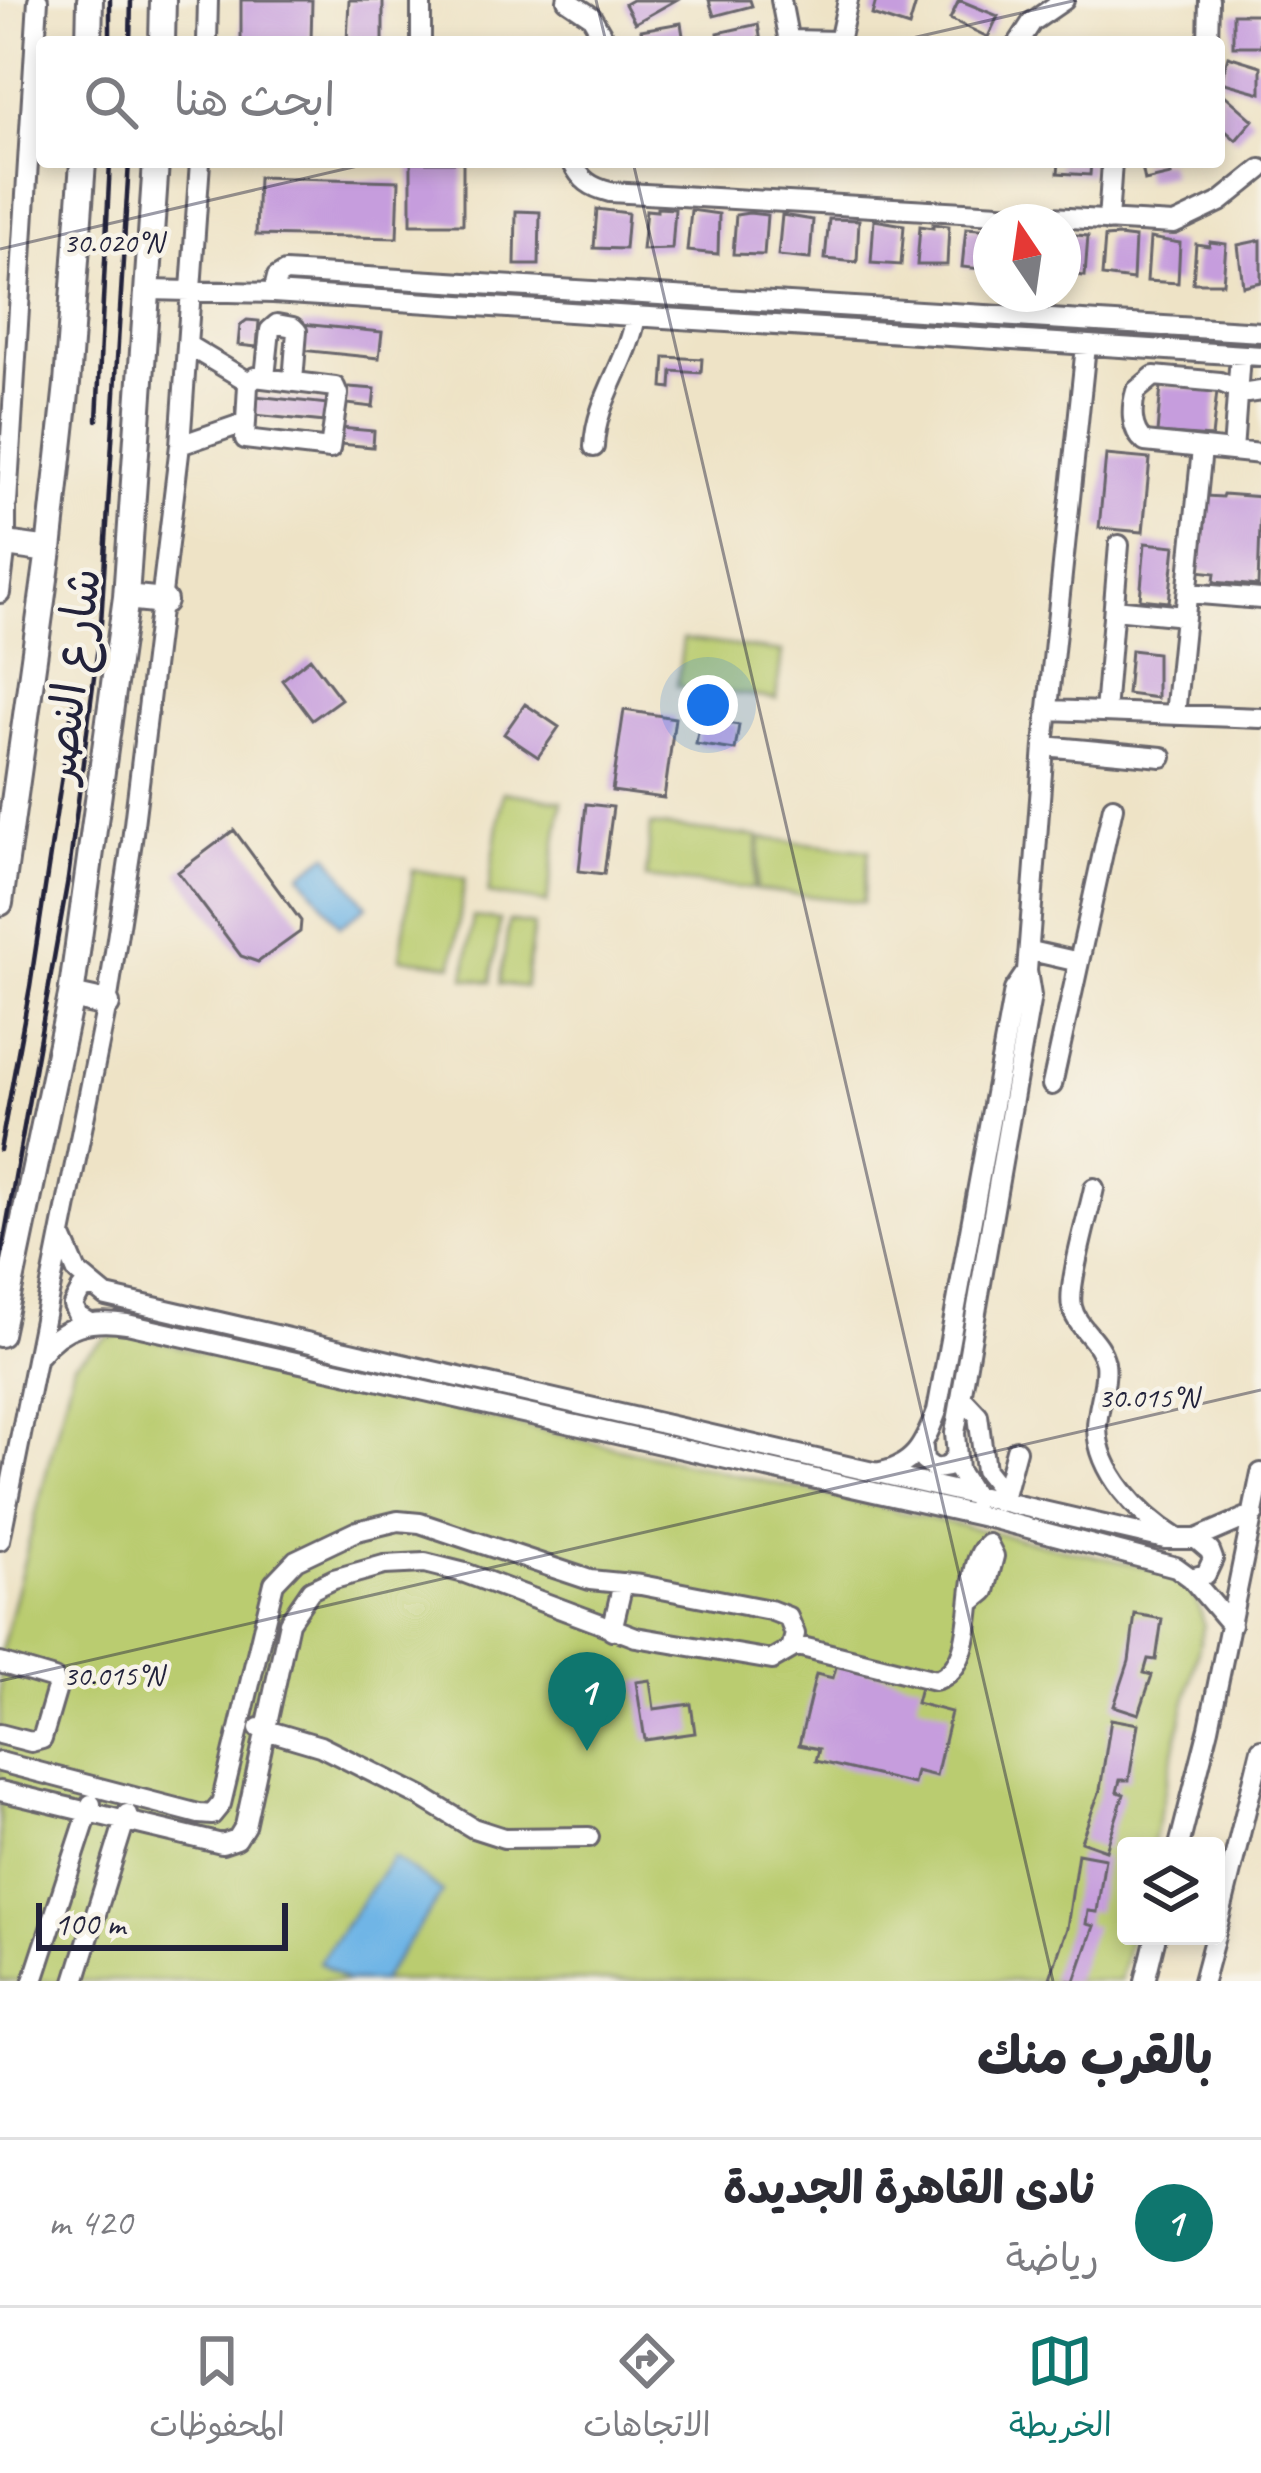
<!DOCTYPE html>
<html lang="ar">
<meta charset="utf-8">
<style>
body{margin:0;font-family:Caveat,"Playpen Sans Arabic",sans-serif;background:#f2f2f3;color:#2b2b33;direction:rtl}
.controls{position:absolute;right:36px;bottom:36px;display:grid;overflow:hidden;border-radius:12px;box-shadow:0 6px 18px #0003}
.controls button{width:108px;height:108px;display:grid;place-items:center;padding:0;border:0;border-bottom:3px solid #e1e1e2;background:#fff;color:#2b2b33;font:60px sans-serif}
.compass{position:absolute;left:973px;top:204px;width:108px;height:108px;border-radius:50%;background:#fff;box-shadow:0 6px 18px #0003;rotate:347deg}
.scale{position:absolute;left:36px;bottom:30px;width:252px;box-sizing:border-box;padding-left:12px;border:6px solid #22223b;border-top:0;font-size:33px;line-height:42px;white-space:nowrap;color:#22223b;-webkit-text-stroke:9px #f7f3e8;paint-order:stroke}
.you{position:absolute;left:708px;top:705px;width:42px;height:42px;margin:-30px;border:9px solid #fff;border-radius:50%;background:#1a73e8;box-shadow:0 0 0 18px #1a73e833}
.badge{display:grid;place-items:center;width:78px;height:78px;border-radius:50%;background:#0f766e;color:#fff;font-size:39px;font-weight:700}
.pin{position:absolute;translate:-50% -99px;filter:drop-shadow(0 3px 6px #0008)}
.pin::after{content:'';position:absolute;top:63px;width:42px;height:36px;background:inherit;clip-path:polygon(0 0,100% 0,50% 100%)}
.list{margin:0;padding:0;list-style:none}
h2{display:flex;justify-content:space-between;align-items:center;height:156px;margin:0;padding:0 48px;font-size:51px}
h2 small{font-size:39px;font-weight:400;color:#7c7c81}
.list li{display:grid;grid-template-columns:78px 1fr auto;gap:36px;align-items:center;box-sizing:border-box;height:168px;padding:0 48px;border-top:3px solid #e1e1e2}
.list b{display:block;font-size:45px;white-space:nowrap}
.list p{margin:0;font-size:39px;white-space:nowrap;color:#7c7c81}
.list em{font-size:39px;font-style:normal;color:#7c7c81}
.icon{flex:none;width:66px;height:66px;fill:none;stroke:currentColor;stroke-width:2;stroke-linecap:round;stroke-linejoin:round}
.map{position:relative;flex:none;width:1261px;height:1981px;overflow:hidden;direction:ltr}
.search{position:absolute;background:#fff;box-shadow:0 6px 18px #0003;left:36px;right:36px;top:36px;height:132px;display:flex;align-items:center;gap:30px;box-sizing:border-box;padding:0 42px;border-radius:12px;color:#7c7c81;font-size:45px}
.sheet{height:324px;background:#fff}
nav{display:flex;justify-content:space-around;align-items:center;box-sizing:border-box;height:168px;border-top:3px solid #e1e1e2;background:#fff;font-size:33px;color:#7c7c81}
nav a{display:grid;justify-items:center;gap:6px}
nav .on{color:#0f766e}
.map>svg:first-child{display:block}
.green{fill:#bacc6f;stroke:#6e7755;stroke-width:3}
.water{fill:#6fb5e6;stroke:#486c90;stroke-width:3}
.building{fill:#c69ddd}
.lines{fill:none;stroke-linecap:round;stroke-linejoin:round}
.minor-casing{stroke:#69666c;stroke-width:24}
.major-casing{stroke:#69666c;stroke-width:30}
.minor{stroke:#fff;stroke-width:18}
.major{stroke:#fff;stroke-width:24}
.rail{stroke:#22223b;stroke-width:4.5}
.ticks{fill:none;stroke:#22223b;stroke-width:3;stroke-opacity:0.45}
.labels{text-anchor:middle;dominant-baseline:central;stroke-width:9;stroke-linejoin:round;paint-order:stroke}
.street-label{font-size:48px;fill:#22223b;stroke:#f7f3e8}
.ticks-label{font-size:30px;text-anchor:middle;fill:#22223b;stroke:#f7f3e8;stroke-width:9;stroke-linejoin:round;paint-order:stroke}
</style>
<div class="map">
<svg width="1261" height="1981" viewBox="0 0 1261 1981">
<rect width="100%" height="100%" fill="#f7f3e8"/>
<filter id="ink" filterUnits="userSpaceOnUse"><feTurbulence type="fractalNoise" baseFrequency=".00833" numOctaves="2"/><feDisplacementMap in="SourceGraphic" scale="24" xChannelSelector="R" yChannelSelector="G"/><feConvolveMatrix kernelMatrix="1 2 1 2 8 2 1 2 1" color-interpolation-filters="sRGB"/></filter>
<filter id="wash" filterUnits="userSpaceOnUse"><feTurbulence type="fractalNoise" baseFrequency=".004" numOctaves="4" result="noise"/><feDisplacementMap in="SourceGraphic" scale="48" xChannelSelector="R" yChannelSelector="G"/><feGaussianBlur stdDeviation="2.7" result="paint"/><feColorMatrix in="noise" values="0 0 0 0 0 0 0 0 0 0 0 0 0 0 0 0 0 1.4 0 .05"/><feComposite in="paint" operator="in"/></filter>
<g filter="url(#wash)">
<rect width="100%" height="100%" fill="#eee3c6"/>
<!-- green -->
<path class="green" d="M683,639l99,13 -6,47 -99,-13z
M503,792l59,9 -15,102 -59,-9z
M651,825l108,12 -6,52 -107,-11z
M761,838l108,12 -6,52 -107,-12z
M413,870l52,8 -12,87 -53,-7z
M473,917l27,3 -9,62 -26,-4z
M509,921l25,4 -9,62 -25,-3z
M128,1332l79,23 960,217c23,12 31,27 37,52l-52,222h-26v90h4l-10,45h-1120v-325l74,-293 32,-25z"/>
<!-- water -->
<path class="water" d="M328,854l39,52 -27,20 -39,-52z
M393,1857l50,35 -62,89h-34l-28,-19z"/>
<g id="blocks">
<!-- building -->
<path class="building" d="M241,0h71l-1,42h-70z
M349,0h34v42h-36z
M632,0h44l-41,23 -10,-19z
M709,0h41l2,6 -38,10z
M876,0h41l-8,27 -37,-12z
M959,0l39,16 -10,21 -38,-18z
M1233,14h28v32h-28z
M681,23l3,19h-41l-2,-12z
M758,24l3,18h-42l-1,-9z
M1228,56l33,10v27l-40,-11z
M1219,90l34,30 -17,20 -17,-15z
M411,162h52v62h-52z
M1059,162h32l-1,13 -32,-2z
M1141,162h27l3,13 -26,6z
M258,177l141,4 -2,57 -141,-3z
M657,208l18,1 -3,40 -30,1 4,-40 11,1z
M597,209l31,4 -3,36 -31,-1z
M691,210l28,4 -1,40 -31,-3z
M516,211l24,1 -1,53h-24z
M749,213l18,2 -3,40 -31,-1 3,-39z
M782,215l31,5 -3,39 -32,-3z
M829,219l30,1 -2,42 -32,-3z
M874,220l30,5 -3,40 -30,-2z
M933,224l16,2 -2,39h-30l3,-39 13,2z
M966,228l25,2v40l-29,-3z
M1063,234l25,2 -3,40 -22,-2z
M1118,236l17,2 -2,42 -31,-4 3,-39z
M1150,238l30,5 -2,40 -31,-2z
M1261,240v42l-18,4 -5,-41z
M1210,242l16,2 -3,39h-30l3,-39 13,2z
M247,320l12,1 -2,26 -19,-2 2,-20z
M302,324l80,8 -3,26 -79,-8z
M665,357l37,2 -1,14 -29,-2 -1,17 -8,-1z
M1161,386l56,5 -5,46 -55,-4z
M349,387l26,2 -2,18 -26,-3z
M256,396l72,8 -2,18 -72,-7z
M340,428l34,3 -1,16 -34,-3z
M1106,455l44,4 -7,73 -44,-4z
M1223,494l38,3 -3,89 -44,-4 1,-9 -17,-2 7,-75 17,1z
M1145,543l30,3 -6,56 -29,-3z
M1131,650l26,3v45l-30,-4z
M310,658l31,41 -29,21 -30,-40z
M525,704l34,23 -21,30 -34,-23z
M624,710l51,8 -11,80 -52,-7z
M700,719l39,6 -4,25 -39,-6z
M586,804l27,3 -9,67 -25,-3z
M234,830l67,91 -1,11 -42,30 -17,-6 -63,-84z
M1135,1614l27,5 -6,41 -8,-1 -4,14 8,2 -13,39 -25,-8 15,-45z
M837,1663l84,20 -5,20 35,9 -15,64 -20,-5 -3,13 -97,-23 3,-12 -20,-4 17,-71 17,4z
M650,1680l4,29 37,-5 4,29 -50,7 -9,-58z
M1111,1719l27,5 -9,56h-9l-3,12 7,2 -18,56 -25,-9 19,-51z
M1078,1853l27,5 -8,54 -9,-1 -2,13 8,2 -19,55h-14l-11,-3 17,-50z"/>
</g>
</g>
<g filter="url(#ink)">
<use href="#blocks" fill-opacity="0" stroke="#69666c" stroke-width="3"/>
<g class="lines">
<defs>
<path id="minor" d="M421,0v42
M567,0l24,16 15,26
M781,0l8,42
M789,40l50,1
M207,42l1,-42
M839,42l9,-42
M1019,42l13,-20 32,-22
M1208,42l1,-42
M572,162c9,18 18,25 38,30l564,32 46,-22 41,-33
M1108,221l4,-59
M150,290l123,3 988,63
M273,293l4,-16 8,-5 976,60
M189,346l60,36
M255,377l80,10 3,7 -8,55 -85,-10 3,-54z
M265,377l5,-47 7,-6 16,3 4,4 -4,50
M1261,391l-14,2 -27,-11 -66,-6 -18,15c-5,17 -6,39 9,51l116,12
M180,445l64,-22
M594,447c2,-49 34,-83 42,-131
M1233,451l7,-96
M7,503l31,-503
M0,593l6,-49v-47
M1188,593l73,6
M1114,609l71,7
M1049,710l212,8
M1105,712l14,-167
M1175,715l27,-266
M1044,746l118,11
M1031,951l48,11
M1052,1085l61,-278
M1094,1188c-5,25 -27,98 -22,119 5,22 28,32 33,56 3,21 -8,43 -8,65 1,45 42,87 79,110
M63,1239l14,33 29,24 1059,243h31l58,-25
M88,1322l-10,-6 -5,-11 8,-15 11,-3
M40,1354c23,-30 51,-35 87,-30l867,195 182,48 15,11 40,47
M963,1399l15,16 7,55 19,24
M923,1448l1,13 11,8 12,-2 8,-10
M875,1473c39,-5 49,-28 62,-62l77,-421 13,-19
M976,1499l-18,-29 -3,-37 76,-437 -4,-25 17,-225 42,-400
M1003,1499l13,-49
M0,1540l107,-536 25,-163 48,-396 20,-283
M1191,1578l15,-4 7,-15 -3,-8 -14,-12
M612,1630l11,-47
M794,1645l141,35c50,-13 23,-114 53,-136l6,12 -9,35 -11,9
M0,1663l54,16 3,9 -15,51 -11,3 -31,-8
M259,1728l61,18 102,51 51,31 31,10 85,-1
M0,1762l199,52 13,1 9,-11 53,-221 22,-23 61,-29 41,-10 22,2 170,57 51,5 129,25 18,7 7,17 -4,15 -19,11 -136,-23 -171,-64 -40,-10 -41,2 -50,14 -23,11 -22,32 -44,204 -8,13 -15,5 -222,-53
M1179,1846l30,-118 52,-255
M1216,1932l45,-183
M33,1981l58,-177
M75,1981l52,-167
M1145,1981l11,-45
M1203,1981l12,-45"/>
<path id="major" d="M89,42l1,-42
M162,42l1,-42
M6,544l43,6
M126,597l38,4
M0,903l49,-353 18,-166 16,-222
M71,996l36,8
M0,1334l71,-338 55,-399 30,-435"/>
</defs>
<!-- minor casing -->
<use href="#minor" class="minor-casing"/>
<!-- major casing -->
<use href="#major" class="major-casing"/>
<!-- minor -->
<use href="#minor" class="minor"/>
<!-- major -->
<use href="#major" class="major"/>
<!-- rail -->
<path class="rail" d="M110,42v-42
M130,42l1,-42
M97,420l13,-258
M0,1150l30,-163 46,-304
M0,1262l68,-383 33,-256 28,-461"/>
</g>
</g>
<!-- ticks -->
<path class="ticks" d="M596,0l10,42M895,42l182,-42M633,162l420,1819M0,249l375,-87M0,1681l1261,-291"/>
<g class="labels">
<!-- street labels -->
<g class="street-label">
<text transform="translate(71 675) rotate(-83)">شارع النصر</text>
</g>
</g>
<g class="ticks-label">
<text x="113" y="252">30.020°N</text>
<text x="1148" y="1407">30.015°N</text>
<text x="113" y="1685">30.015°N</text>
</g>
</svg>
<div class="controls">
<button><svg class="icon" aria-label="layers" viewBox="0 0 24 24"><path d="M12 4l9 5-9 5-9-5zM3 14l9 5 9-5"/></svg></button>
</div>
<svg class="compass" viewBox="-18 -18 36 36"><path d="M0-13l5 13h-10z" fill="#e53935"/><path d="M0 13l5-13h-10z" fill="#7c7c81"/></svg>
<div class="scale">100 m</div>
<div class="you"></div>
<div class="pin badge" style="left:587px;top:1751px">1</div>
<div class="search"><svg class="icon" aria-label="search" viewBox="0 0 24 24"><circle cx="10" cy="10" r="6"/><path d="M15 15l6 6"/></svg>ابحث هنا</div>
</div>
<section class="sheet">
<h2>بالقرب منك<small></small></h2>
<ul class="list">
<li><span class="badge">1</span><div><b>نادى القاهرة الجديدة</b><p>رياضة</p></div><em>420 m</em></li>
</ul>
</section>
<nav>
<a class="on"><svg class="icon" aria-label="map" viewBox="0 0 24 24"><path d="M3 6l6-2 6 2 6-2v14l-6 2-6-2-6 2zM9 4v14M15 6v14"/></svg>الخريطة</a>
<a><svg class="icon" aria-label="directions" viewBox="0 0 24 24"><path d="M12 3l9 9-9 9-9-9zM9 14v-3h6M13 9l2 2-2 2"/></svg>الاتجاهات</a>
<a><svg class="icon" aria-label="saved" viewBox="0 0 24 24"><path d="M7 4h10v16l-5-4-5 4z"/></svg>المحفوظات</a>
</nav>
